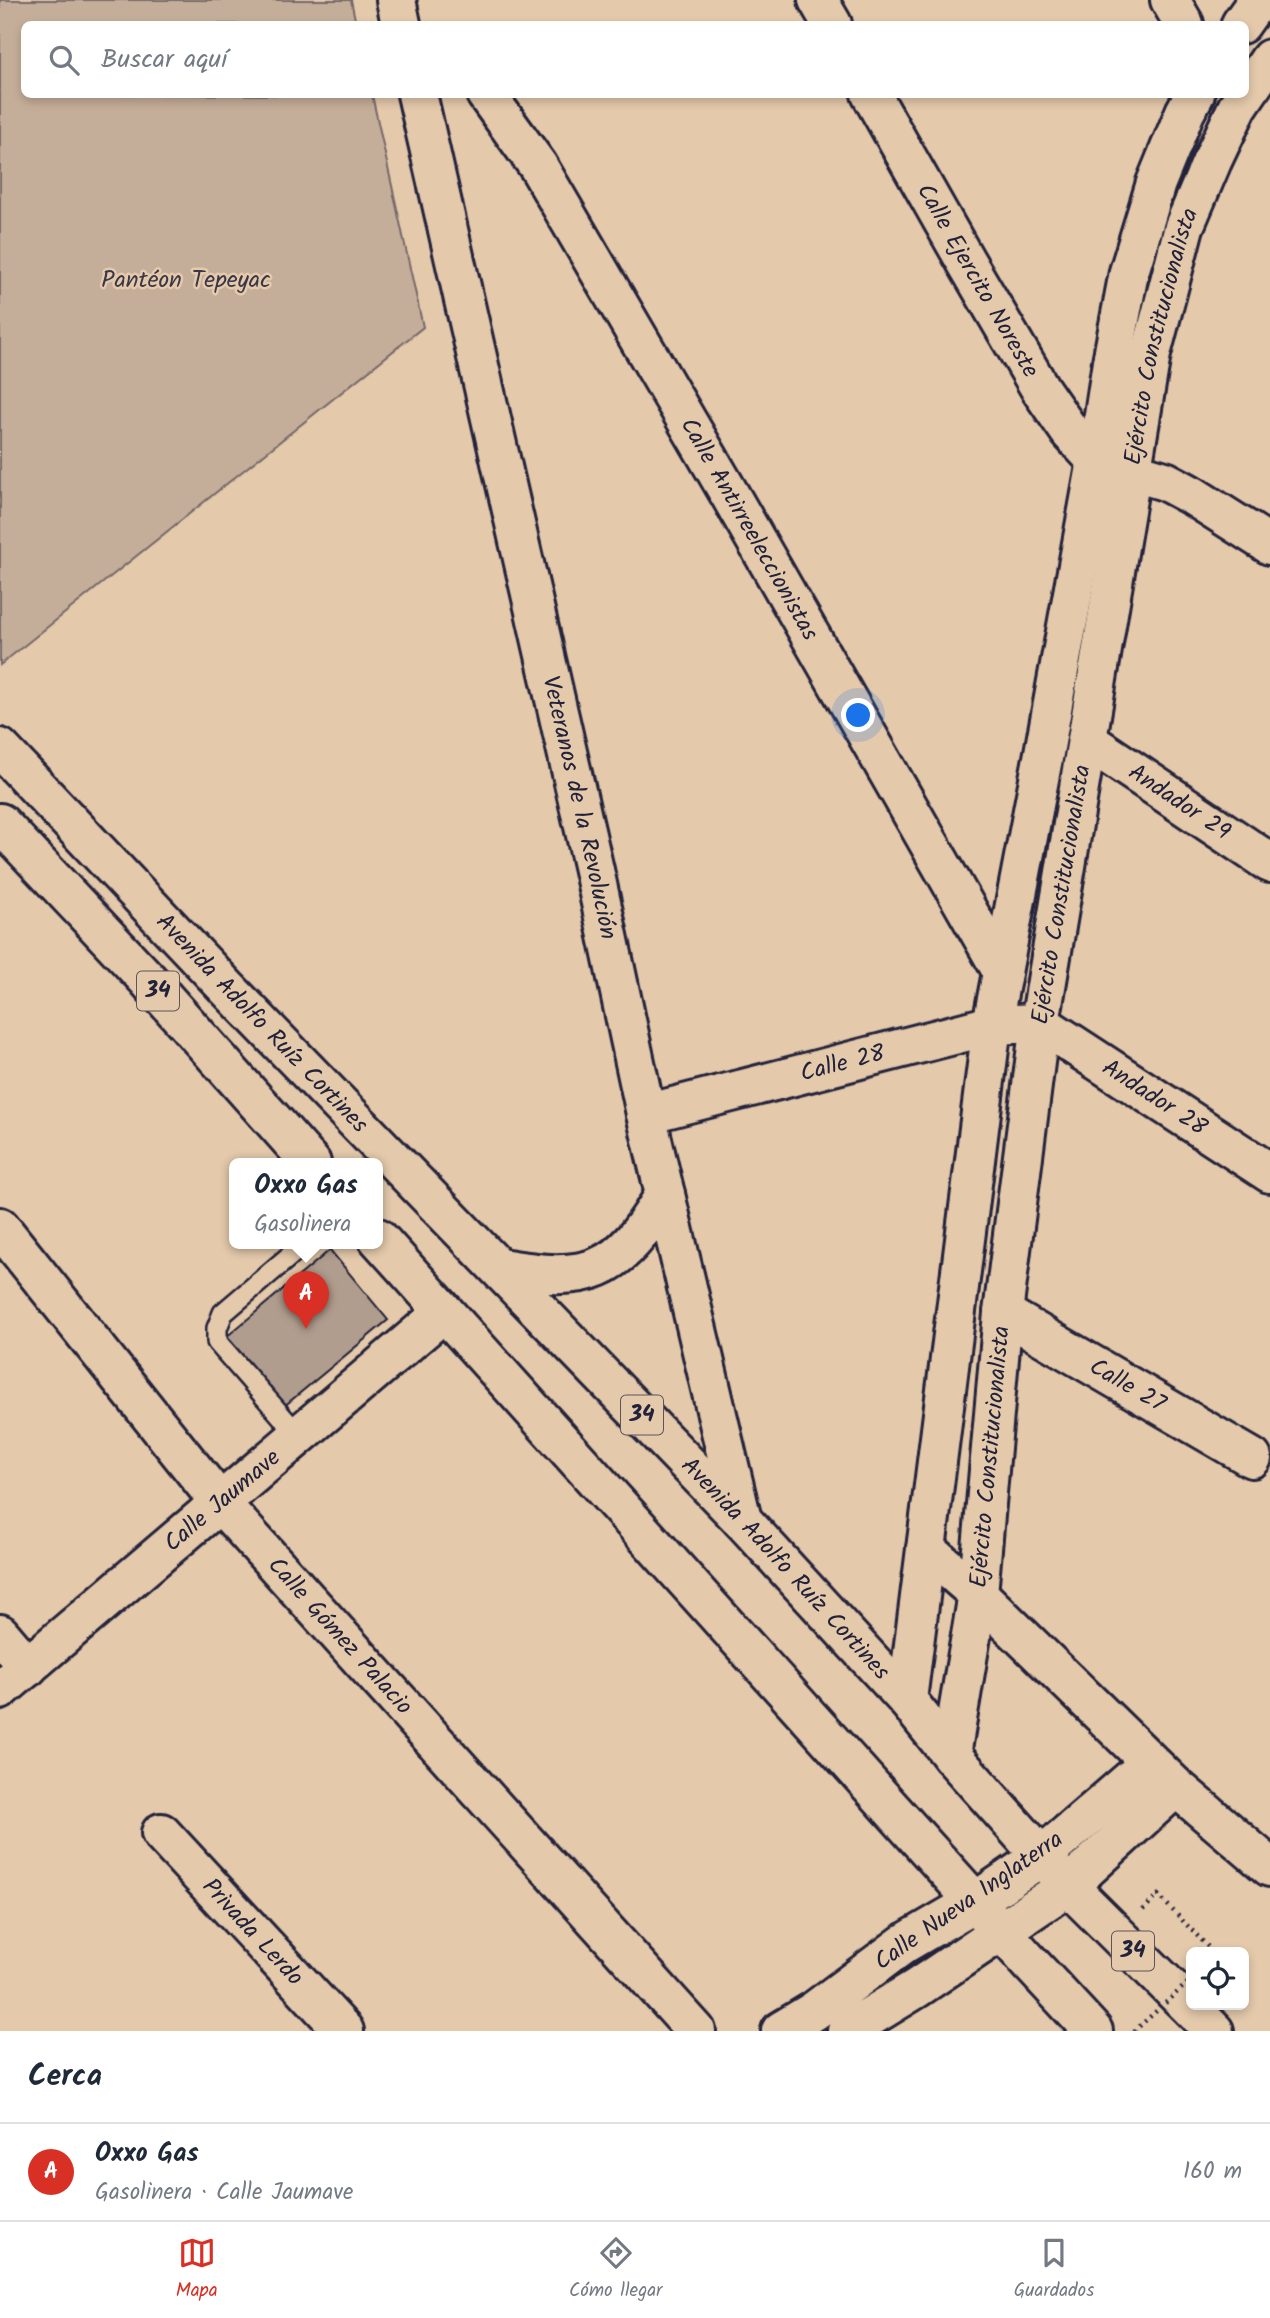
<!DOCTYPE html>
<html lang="es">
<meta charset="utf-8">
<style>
body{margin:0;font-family:Kalam,sans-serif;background:#f2f2f3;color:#1f2937}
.controls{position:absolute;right:21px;bottom:21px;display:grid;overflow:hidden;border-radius:10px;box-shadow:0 4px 10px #0003}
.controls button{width:63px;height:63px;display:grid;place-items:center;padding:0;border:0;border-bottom:2px solid #e0e1e3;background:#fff;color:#1f2937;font:35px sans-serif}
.you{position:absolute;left:859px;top:716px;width:24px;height:24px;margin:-18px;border:5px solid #fff;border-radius:50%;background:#1a73e8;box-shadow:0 0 0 10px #1a73e833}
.badge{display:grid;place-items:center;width:46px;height:46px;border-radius:50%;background:#d93025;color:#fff;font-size:23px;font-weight:700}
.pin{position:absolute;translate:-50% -58px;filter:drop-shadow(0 2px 4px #0008)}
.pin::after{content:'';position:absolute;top:37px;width:24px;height:21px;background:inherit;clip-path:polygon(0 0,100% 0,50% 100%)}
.popup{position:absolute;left:229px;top:1158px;width:154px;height:91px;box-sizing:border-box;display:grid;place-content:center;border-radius:10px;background:#fff;filter:drop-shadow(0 2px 5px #0005);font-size:23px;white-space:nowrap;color:#747a83}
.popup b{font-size:26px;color:#1f2937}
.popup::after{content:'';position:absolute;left:50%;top:100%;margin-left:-14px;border:14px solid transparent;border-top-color:#fff}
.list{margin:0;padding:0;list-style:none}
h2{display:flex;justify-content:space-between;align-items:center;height:91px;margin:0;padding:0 28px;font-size:30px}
h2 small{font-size:23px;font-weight:400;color:#747a83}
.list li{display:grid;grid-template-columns:46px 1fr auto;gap:21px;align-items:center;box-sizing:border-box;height:98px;padding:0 28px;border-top:2px solid #e0e1e3}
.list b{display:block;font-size:26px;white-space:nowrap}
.list p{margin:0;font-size:23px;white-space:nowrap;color:#747a83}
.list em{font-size:23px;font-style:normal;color:#747a83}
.icon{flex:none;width:38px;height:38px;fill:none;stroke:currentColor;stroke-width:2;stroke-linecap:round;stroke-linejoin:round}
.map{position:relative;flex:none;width:1270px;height:2031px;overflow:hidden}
.search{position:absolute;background:#fff;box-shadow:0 4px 10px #0003;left:21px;right:21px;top:21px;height:77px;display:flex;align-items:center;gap:18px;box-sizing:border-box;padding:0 24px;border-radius:10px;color:#747a83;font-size:26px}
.sheet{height:189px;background:#fff}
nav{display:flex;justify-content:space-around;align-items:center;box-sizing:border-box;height:98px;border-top:2px solid #e0e1e3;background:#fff;font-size:19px;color:#747a83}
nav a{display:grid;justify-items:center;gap:4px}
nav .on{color:#d93025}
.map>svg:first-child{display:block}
.green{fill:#c5ae99;stroke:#74686a;stroke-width:2}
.building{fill:#b19d8e;stroke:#22223b;stroke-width:2}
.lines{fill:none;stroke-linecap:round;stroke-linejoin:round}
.service-casing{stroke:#22223b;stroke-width:24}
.minor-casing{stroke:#22223b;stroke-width:44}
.tertiary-casing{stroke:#22223b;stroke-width:44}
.primary-casing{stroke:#22223b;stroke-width:44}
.path{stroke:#22223b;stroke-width:4.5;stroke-dasharray:2 5;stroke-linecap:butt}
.service{stroke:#e4c9ab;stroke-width:19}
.minor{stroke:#e4c9ab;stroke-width:38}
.tertiary{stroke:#e4c9ab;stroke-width:38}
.primary{stroke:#e4c9ab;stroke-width:38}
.path-bridge{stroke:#22223b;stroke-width:4.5;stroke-dasharray:2 5;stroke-linecap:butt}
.labels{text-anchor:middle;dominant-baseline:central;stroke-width:5;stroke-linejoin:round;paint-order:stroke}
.shield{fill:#e4c9ab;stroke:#5c545d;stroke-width:2}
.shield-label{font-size:23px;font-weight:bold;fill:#22223b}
.park-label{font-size:24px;fill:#3a3749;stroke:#e4c9ab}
.street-label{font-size:24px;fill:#22223b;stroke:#e4c9ab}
</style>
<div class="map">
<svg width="1270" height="2031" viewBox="0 0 1270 2031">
<rect width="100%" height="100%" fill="#e4c9ab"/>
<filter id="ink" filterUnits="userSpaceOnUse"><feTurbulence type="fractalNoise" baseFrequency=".0143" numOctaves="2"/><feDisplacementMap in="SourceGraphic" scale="14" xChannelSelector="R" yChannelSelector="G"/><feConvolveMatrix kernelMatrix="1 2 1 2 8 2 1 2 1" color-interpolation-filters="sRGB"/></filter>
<g filter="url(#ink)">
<!-- green -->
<path class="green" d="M0,0h351l5,24h-332v70l348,1 51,232 -423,338z"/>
<!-- building -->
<path class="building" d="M330,1250l58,70 -105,87 -58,-69z"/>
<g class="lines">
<defs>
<path id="service" d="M299,1436l-82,-94v-14l6,-15 82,-70"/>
<g id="minor">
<path d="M396,0l5,24"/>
<path d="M818,0l14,24"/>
<path d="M1170,0l14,24"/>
<path d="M1241,24l17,-24"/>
<path id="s1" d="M417,94l177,776 52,244 96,406"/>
<path id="s2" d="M486,94l52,72 192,329 272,476"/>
<path id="s3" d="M871,94l94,166 76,130 29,42 27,29 68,20 28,15 77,49"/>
<path id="s4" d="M1088,741l182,122"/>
<path id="s5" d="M646,1114l346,-89 48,-2 230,150"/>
<path id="s6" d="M0,1227l221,277 475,527"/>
<path id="s7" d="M1003,1313l249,145"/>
<path d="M926,1549l52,45 198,193 94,80"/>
<path d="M0,1634l28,33"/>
<path id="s8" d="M0,1690l444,-378"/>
<path d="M907,1700l85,-675 52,-272 53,-292 15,-99 17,-90 27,-89 29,-71 10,-18"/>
<path id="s9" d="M951,1755l27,-161 25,-281 37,-290 111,-669 33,-127 28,-66 26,-55 32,-47"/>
<path id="s10" d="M161,1833l183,198"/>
<path d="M1042,1856l108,-93"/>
<path d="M1068,1886l108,-99"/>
</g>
<path id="tertiary" d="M781,2031l33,-20 91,-68 70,-41 67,-46
M847,2031l70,-43 151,-102"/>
<g id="primary">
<path id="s11" d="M0,748l227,240 515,532 165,180 44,55 117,131 146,145"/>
<path d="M0,823l148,157 163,183"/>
<path d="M378,1238l653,726 62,67"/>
<path d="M500,1268c89,15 118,7 165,-74"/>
</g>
</defs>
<!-- service casing -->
<use href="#service" class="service-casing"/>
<!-- minor casing -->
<use href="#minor" class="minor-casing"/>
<!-- tertiary casing -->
<use href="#tertiary" class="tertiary-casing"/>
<!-- primary casing -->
<use href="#primary" class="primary-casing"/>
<!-- path -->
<path class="path" d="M1143,1910l15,-15 55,57"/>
<!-- service -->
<use href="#service" class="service"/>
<!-- minor -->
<use href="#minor" class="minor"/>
<!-- tertiary -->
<use href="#tertiary" class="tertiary"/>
<!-- primary -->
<use href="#primary" class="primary"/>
<!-- path-bridge -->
<path class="path-bridge" d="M1134,2031l57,-51"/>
</g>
</g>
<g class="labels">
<!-- shield labels -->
<g class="shield">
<rect x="137" y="971.5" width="42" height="39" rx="5"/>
<rect x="621" y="1395.5" width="42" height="39" rx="5"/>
<rect x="1112" y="1931.5" width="42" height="39" rx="5"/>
</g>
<g class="shield-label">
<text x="158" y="991">34</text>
<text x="642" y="1415">34</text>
<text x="1133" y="1951">34</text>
</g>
<!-- park labels -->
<g class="park-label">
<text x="186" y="280">Pantéon Tepeyac</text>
</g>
<!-- street labels -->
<g class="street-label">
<text stroke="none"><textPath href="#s3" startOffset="215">Calle Ejercito Noreste</textPath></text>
<text stroke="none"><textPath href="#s9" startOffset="1435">Ejército Constitucionalista</textPath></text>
<text stroke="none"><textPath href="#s2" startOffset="509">Calle Antirreeleccionistas</textPath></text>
<text stroke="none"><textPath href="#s4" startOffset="110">Andador 29</textPath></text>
<text stroke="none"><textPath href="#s1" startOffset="732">Veteranos de la Revolución</textPath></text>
<text stroke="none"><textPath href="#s9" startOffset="868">Ejército Constitucionalista</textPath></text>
<text stroke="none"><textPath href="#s11" startOffset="380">Avenida Adolfo Ruíz Cortines</textPath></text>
<text stroke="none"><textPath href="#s5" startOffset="203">Calle 28</textPath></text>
<text stroke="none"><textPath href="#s5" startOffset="542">Andador 28</textPath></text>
<text stroke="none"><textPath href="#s7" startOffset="144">Calle 27</textPath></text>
<text stroke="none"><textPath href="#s9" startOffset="301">Ejército Constitucionalista</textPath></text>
<text stroke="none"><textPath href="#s8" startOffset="292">Calle Jaumave</textPath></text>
<text stroke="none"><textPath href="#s11" startOffset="1136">Avenida Adolfo Ruíz Cortines</textPath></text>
<text stroke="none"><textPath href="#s6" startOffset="532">Calle Gómez Palacio</textPath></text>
<text transform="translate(969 1901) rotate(-35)">Calle Nueva Inglaterra</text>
<text stroke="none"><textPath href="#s10" startOffset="135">Privada Lerdo</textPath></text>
</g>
</g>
</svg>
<div class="controls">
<button><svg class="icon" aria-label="locate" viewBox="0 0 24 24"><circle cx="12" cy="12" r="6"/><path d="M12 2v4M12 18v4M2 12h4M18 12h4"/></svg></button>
</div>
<div class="you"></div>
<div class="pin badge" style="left:306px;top:1329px">A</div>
<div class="popup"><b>Oxxo Gas</b>Gasolinera</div>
<div class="search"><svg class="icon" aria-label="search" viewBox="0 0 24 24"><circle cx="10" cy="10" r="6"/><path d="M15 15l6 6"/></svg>Buscar aquí</div>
</div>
<section class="sheet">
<h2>Cerca<small></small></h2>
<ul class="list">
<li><span class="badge">A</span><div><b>Oxxo Gas</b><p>Gasolinera · Calle Jaumave</p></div><em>160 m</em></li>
</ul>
</section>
<nav>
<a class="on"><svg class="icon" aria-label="map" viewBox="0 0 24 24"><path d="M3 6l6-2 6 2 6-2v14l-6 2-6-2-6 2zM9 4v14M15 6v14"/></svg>Mapa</a>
<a><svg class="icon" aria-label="directions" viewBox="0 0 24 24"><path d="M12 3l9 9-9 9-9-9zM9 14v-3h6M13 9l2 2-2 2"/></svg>Cómo llegar</a>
<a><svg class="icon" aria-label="saved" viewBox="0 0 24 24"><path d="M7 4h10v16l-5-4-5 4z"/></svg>Guardados</a>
</nav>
